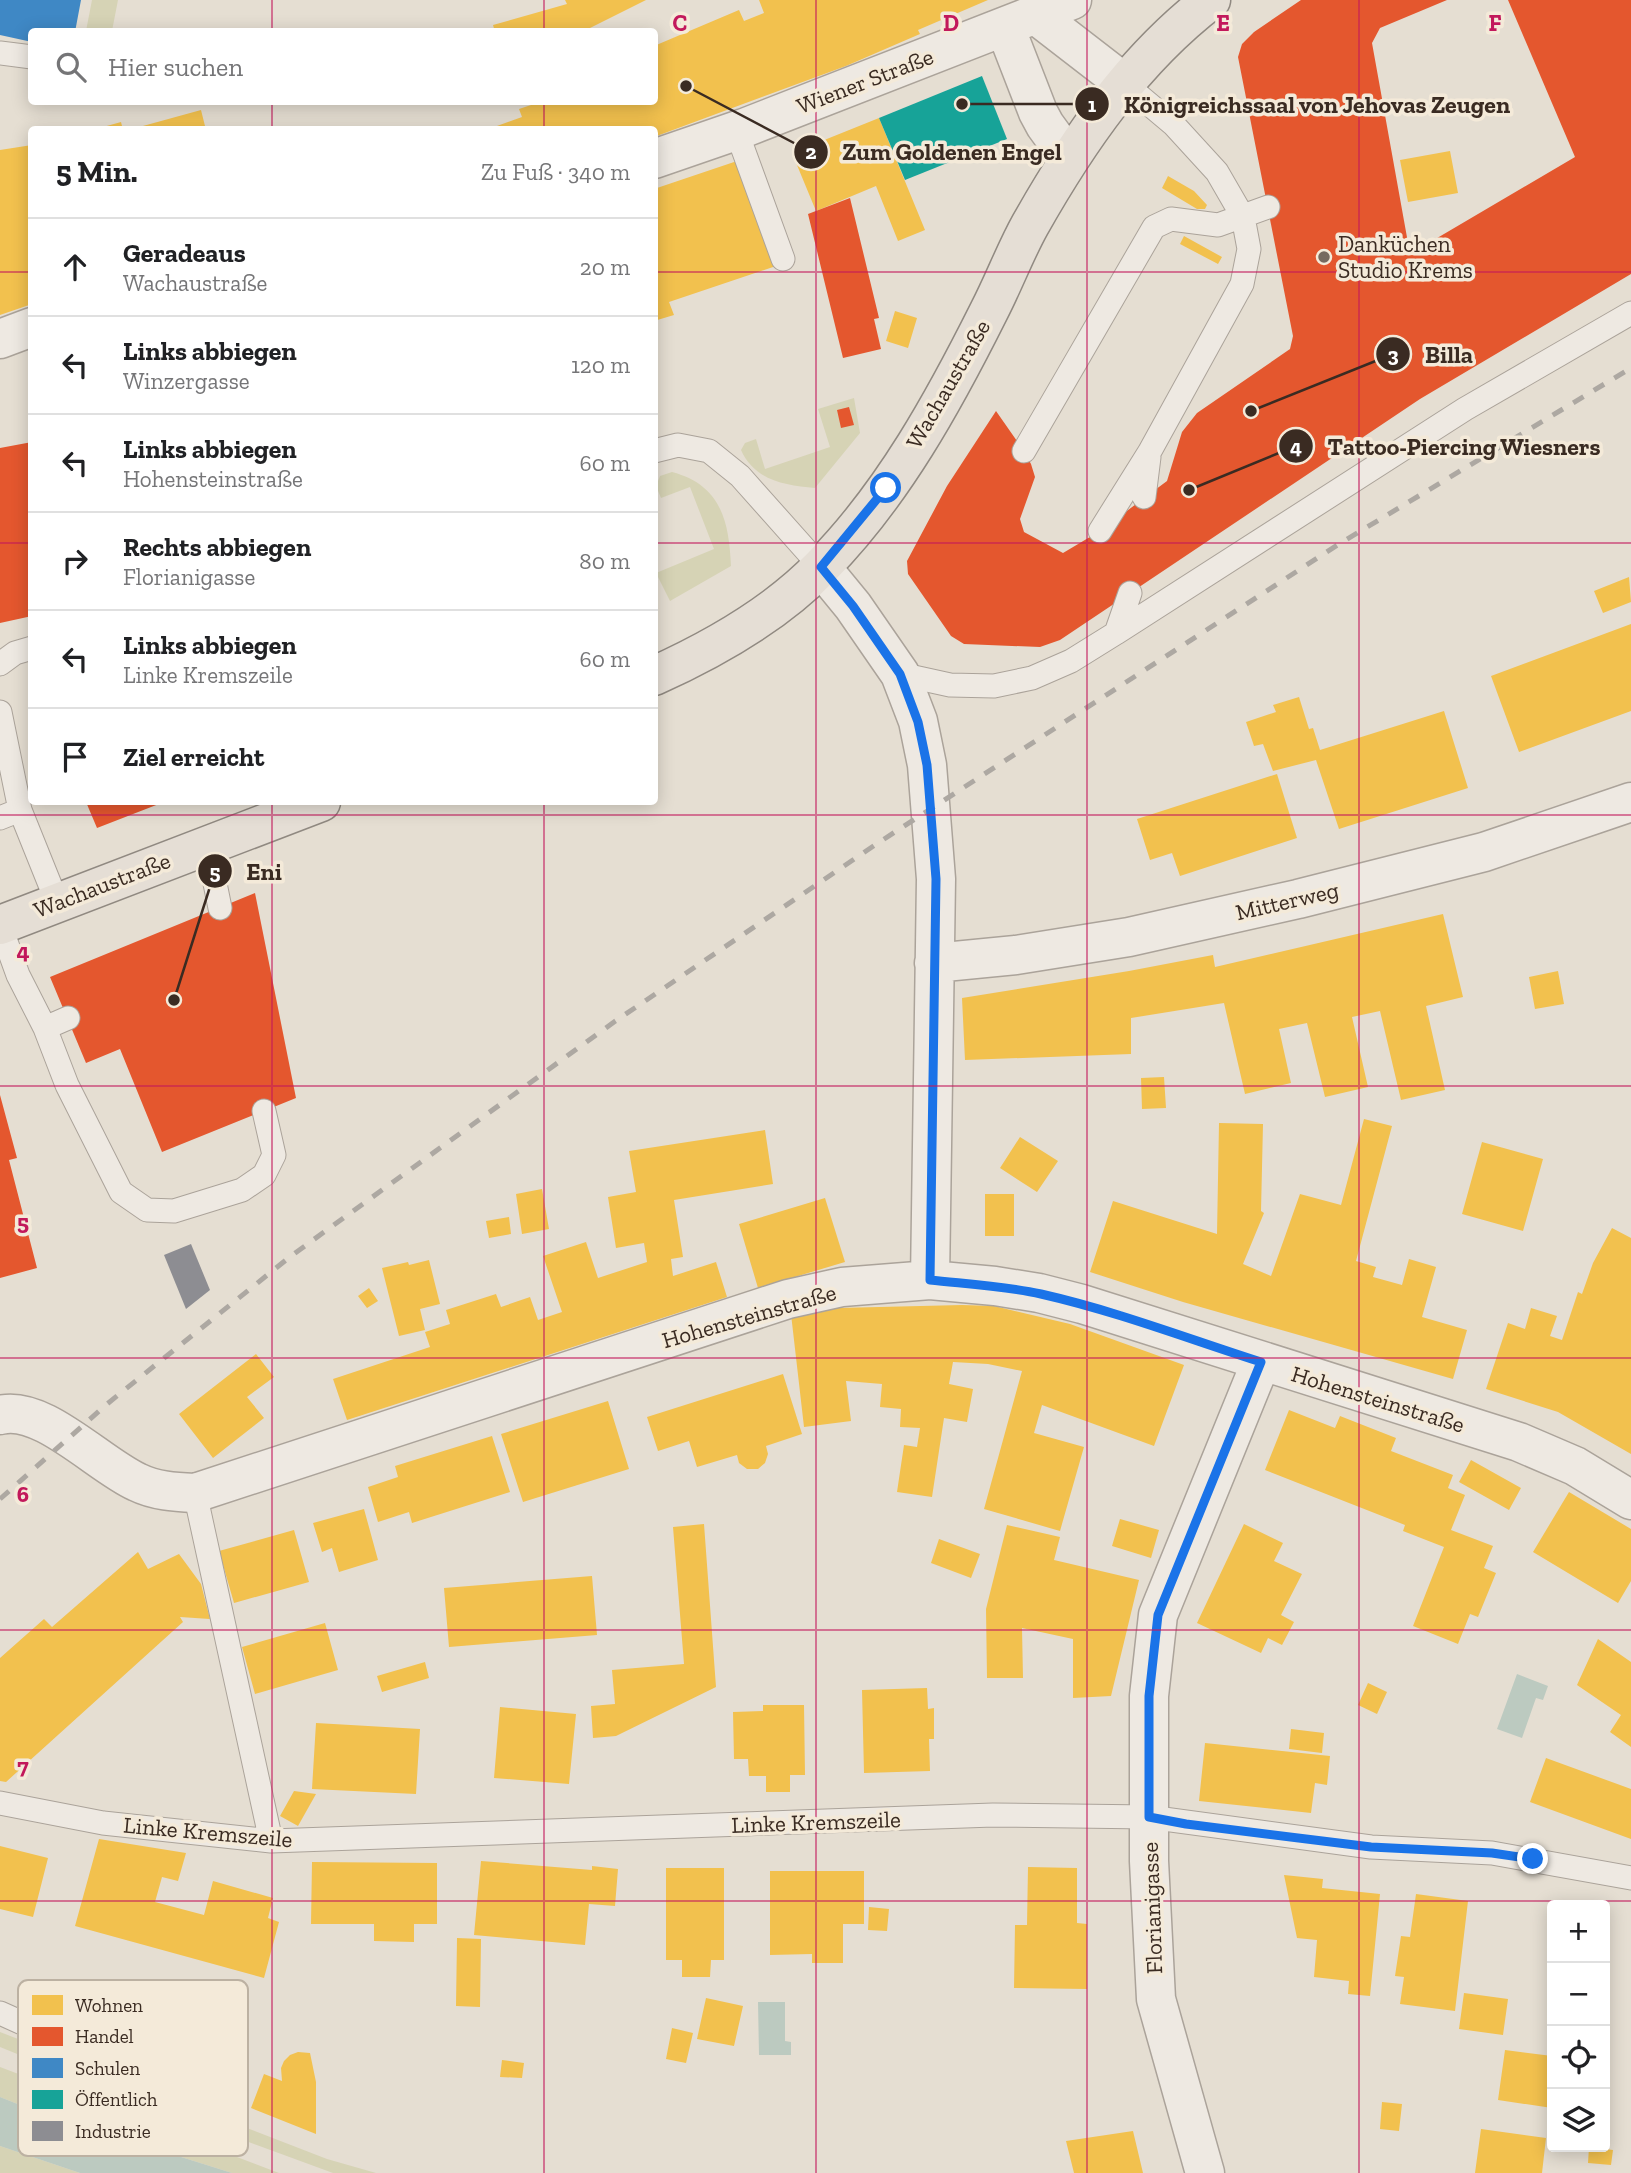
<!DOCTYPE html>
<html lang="de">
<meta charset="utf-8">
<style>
body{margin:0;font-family:"Zilla Slab",serif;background:#f2f2f2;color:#202124}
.controls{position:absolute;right:21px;bottom:21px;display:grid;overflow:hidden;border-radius:7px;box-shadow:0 4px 18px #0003}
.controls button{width:63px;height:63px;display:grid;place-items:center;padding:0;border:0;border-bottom:2px solid #e0e0e0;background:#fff;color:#202124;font:35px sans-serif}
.stop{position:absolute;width:21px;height:21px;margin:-16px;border:5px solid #1a73e8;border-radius:50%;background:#fff}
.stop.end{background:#1a73e8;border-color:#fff;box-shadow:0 2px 7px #0008}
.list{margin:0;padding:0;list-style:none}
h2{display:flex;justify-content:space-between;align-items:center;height:91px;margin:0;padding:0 28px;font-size:30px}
h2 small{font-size:23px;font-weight:400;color:#757577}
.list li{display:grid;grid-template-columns:46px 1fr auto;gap:21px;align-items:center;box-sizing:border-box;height:98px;padding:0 28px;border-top:2px solid #e0e0e0}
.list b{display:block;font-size:26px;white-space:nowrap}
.list p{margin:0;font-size:23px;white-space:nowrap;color:#757577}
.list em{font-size:23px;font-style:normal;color:#757577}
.icon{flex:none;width:38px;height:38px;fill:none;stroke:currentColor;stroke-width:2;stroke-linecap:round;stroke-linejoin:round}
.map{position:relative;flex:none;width:1631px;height:2173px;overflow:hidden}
.search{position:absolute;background:#fff;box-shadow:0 4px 18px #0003;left:28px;top:28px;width:630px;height:77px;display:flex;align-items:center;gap:18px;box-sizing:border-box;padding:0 24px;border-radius:7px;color:#757577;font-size:26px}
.panel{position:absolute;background:#fff;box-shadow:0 4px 18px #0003;left:28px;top:126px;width:630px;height:679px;border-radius:7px}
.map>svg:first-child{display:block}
.green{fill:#d6d3b5}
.water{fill:#bccac0}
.homes{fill:#f2c14e}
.shops{fill:#e4572e}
.schools{fill:#3f88c5}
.public{fill:#17a398}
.industry{fill:#8d8d92}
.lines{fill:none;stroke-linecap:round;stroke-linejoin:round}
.lane-casing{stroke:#aba39a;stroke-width:25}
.street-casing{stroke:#aba39a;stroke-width:41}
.primary-casing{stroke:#908981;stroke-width:41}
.lane{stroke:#eee9e2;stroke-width:23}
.street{stroke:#eee9e2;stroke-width:38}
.primary{stroke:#e5ded5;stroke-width:38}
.rail{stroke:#ada8a2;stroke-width:5;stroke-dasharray:12 12;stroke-linecap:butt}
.route{stroke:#1a73e8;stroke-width:9}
.grid{fill:none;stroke:#c2185b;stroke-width:2;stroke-opacity:0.55}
.poi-dot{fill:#766a60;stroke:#f4ead9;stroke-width:2.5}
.labels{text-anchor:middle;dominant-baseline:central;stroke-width:7;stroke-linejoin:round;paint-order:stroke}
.street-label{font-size:23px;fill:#3a2b22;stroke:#f4ead9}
.poi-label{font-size:23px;fill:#3a2b22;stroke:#f4ead9;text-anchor:start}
.key{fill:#f4ead9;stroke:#bcb1a2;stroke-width:2}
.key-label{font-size:19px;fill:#3a2b22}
.grid-label{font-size:23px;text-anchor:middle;font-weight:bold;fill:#c2185b;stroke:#f4ead9;stroke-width:7;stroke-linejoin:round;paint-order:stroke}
.leader{fill:none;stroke:#3a2b22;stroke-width:2.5}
.callout-dot{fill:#3a2b22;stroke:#f4ead9;stroke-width:2.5}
.mark-label{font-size:21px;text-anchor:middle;font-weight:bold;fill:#fff}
.callout-label{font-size:24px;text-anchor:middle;font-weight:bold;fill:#3a2b22;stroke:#f4ead9;stroke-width:7;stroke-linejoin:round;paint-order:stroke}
</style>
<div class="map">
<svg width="1631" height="2173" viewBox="0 0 1631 2173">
<rect width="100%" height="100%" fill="#e5ded2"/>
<!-- green -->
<path class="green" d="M92,0h26l-6,31h-26z
M854,398l6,35 -45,55c-30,-3 -60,-7 -74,-38l4,-7 11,-4 9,30 65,-22 -12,-38z
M672,472c49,13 57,49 59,94l-61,35 -14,-28 58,-24 -24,-62 -29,11 -5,-12 4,-10z
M0,2032l327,127 49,14h-43l-247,-91 -86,-35z
M0,2067l279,106h-47l-197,-62 -35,-14z
M0,2146l80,27h-80z"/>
<!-- water -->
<path class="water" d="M1517,1674l31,12 -5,14 -7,-2 -14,40 -25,-9z
M758,2002h27v39l6,1v13h-32z
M0,2097l35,14 197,62h-152l-80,-27z"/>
<!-- homes -->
<path class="homes" d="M565,0h81l-64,32h-87l-2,-7 74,-21z
M759,0h229l-70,30 2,4 -74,32 -192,71v-7h-168l36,-13 -3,-8 21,-7h114v-56l85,-36 5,11 20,-8z
M201,110l5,20h-74v-1z
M879,118l46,112 -27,11 -22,-55 -60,25 -24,-58z
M121,122l2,8h-27v-1z
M32,145v159l-32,11v-165z
M1450,151l8,42 -50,9 -8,-42z
M740,160l36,106 -107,36 5,13 -20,6v-132z
M1168,176l26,15 13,14 -2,4h-8l-35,-21z
M1184,236l38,21 -4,7 -38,-20z
M895,311l22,7 -9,30 -22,-7z
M1629,577l2,25 -28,11 -9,-22z
M1631,624v87l-112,41 -28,-76z
M1299,697l10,32 4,-1 7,22 124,-39 24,77 -129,41 -23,-69 -43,11 -10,-27 -9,2 -8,-24 30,-10 -3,-7z
M1277,774l20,64 -117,38 -8,-23 -22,7 -13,-41z
M1443,914l20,83 -37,9 19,84 -44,10 -21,-89 -28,6 16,70 -43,10 -18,-74 -28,6 12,54 -46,11 -21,-91 -93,15v36l-166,6 -3,-62 167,-27 84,-16 2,12z
M1558,971l6,33 -29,5 -6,-32z
M1164,1077l2,31 -24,1 -1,-31z
M1364,1119l28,7 -36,135 20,6 -3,10 29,8 7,-26 27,8 -14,50 45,13 -14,49 -270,-77 -93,-30 23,-71 104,33 2,-111 44,1 -2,87 3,2 -21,51 28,12 29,-82 41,11z
M765,1130l8,54 -99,16 9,57 -12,2 2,17 43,-14 11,35 -380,123 -14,-41 97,-32 -5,-15 25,-8 -4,-14 50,-16 5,13 29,-10 8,23 24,-8 -19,-56 43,-14 12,36 49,-16 -3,-19 -28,5 -8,-51 28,-5 -7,-41z
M1020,1137l38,24 -21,31 -37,-24z
M1482,1142l61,17 -20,72 -61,-17z
M542,1189l7,40 -27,5 -6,-40z
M985,1194h29v42h-29z
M825,1198l20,64 -87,26 -19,-64z
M509,1217l2,17 -22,4 -3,-17z
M1612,1228l19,10v216l-73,-42 -72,-23 22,-66 17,6 6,-21 26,8 -7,20 12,4 16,-48 4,2 11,-31z
M429,1260l11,44 -20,5 5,21 -26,6 -17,-68 26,-6 1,3z
M369,1288l9,13 -11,7 -9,-12z
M962,1305l32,1 76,18 114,41 -30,81 -112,-41 -8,28 50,14 -24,84 -76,-22 38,-138 -34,-7 -35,-2 -4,22 24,5 -6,33 -23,-4 -12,79 -35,-5 7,-47 13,2 3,-19 -20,-1 1,-18 -21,-2 2,-23 -36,-3 5,40 -47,6 -13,-113 47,-6z
M256,1354l18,23 -27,20 17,21 -51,40 -34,-44z
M783,1374l19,60 -36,12 2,8 -3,9 -7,6h-11l-8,-6 -2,-8 -40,12 -8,-26 -31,10 -11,-34z
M608,1401l21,68 -106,33 -22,-68z
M1289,1410l46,18 5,-12 56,22 -5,13 62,24 -5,13 17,7 -14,35 42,16 -9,22 12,5 -18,44 -8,-3 -12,30 -45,-18 31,-79 -41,-16 2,-6 -140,-55z
M492,1436l18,56 -98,31 -3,-11 -31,10 -10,-35 30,-10 -3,-11z
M1471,1460l50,28 -12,22 -50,-28z
M1569,1492l62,37v52l-13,22 -85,-51z
M364,1509l14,51 -39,12 -7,-24 -10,4 -9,-29z
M1120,1519l39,11 -8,28 -39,-12z
M704,1524l12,163 -100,49 -23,2 -2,-32 24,-2 -3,-34 72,-6 -11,-137z
M1244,1524l39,19 -9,18 28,13 -21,41 13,7 -12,23 -14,-7 -7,15 -64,-30z
M1007,1525l53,12 -6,23 85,20 -28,116 -38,2v-59l-51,-11 1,50h-36l-1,-69z
M294,1530l15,52 -75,21 -15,-52z
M939,1539l41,15 -9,24 -40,-15z
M138,1552l10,17 31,-15 22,30 9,35 -30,-2 3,5 -177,160 -6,-1v-123l44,-39 8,8z
M592,1576l5,59 -148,12 -5,-59z
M325,1623l13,47 -83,24 -13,-47z
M1598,1639l33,23v85l-21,-15 11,-17 -44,-30z
M425,1662l4,16 -47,14 -5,-16z
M1368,1683l19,9 -10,22 -19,-9z
M927,1688l1,21 6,-1v31h-5l1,32 -66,2 -2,-83z
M763,1705h41l1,70h-15v17h-24v-16h-17l-1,-17h-14l-1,-47 30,-1z
M500,1707l76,7 -7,70 -75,-6z
M316,1723l104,6 -4,65 -104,-5z
M1291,1729l33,4 -2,20 -33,-4z
M1205,1743l125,13 -3,29 -12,-2 -4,30 -112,-12z
M1546,1758l85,31v50l-101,-37z
M294,1791l22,3 -18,32 -18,-10z
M99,1839l87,14 -8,28 -16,-4 -7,25 49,13 9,-34 60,17 -5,20 11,4 -15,56 -189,-52z
M0,1846l48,12 -15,59 -33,-8z
M481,1861l111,9v-4l26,3 -3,37 -26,-2 -4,41 -111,-10z
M312,1862l125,1v61h-23v18l-40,-1v-17h-63z
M1028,1867l49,1v55l10,1v65l-73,-1 1,-63h12z
M666,1868h58v92h-13l-1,17h-28v-17h-16z
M770,1871h94v53h-21v39h-31v-9l-42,1z
M1284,1875l39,4 -1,9 58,6 -10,102 -22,-2 1,-13 -35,-4 3,-37 -20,-2z
M1416,1894l52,7 -13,110 -55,-7 4,-27 -9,-1 6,-40 9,1z
M869,1907l20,2 -2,22 -19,-1z
M1605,1918h4l-3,25h-1z
M457,1938l24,1 -1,68 -24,-1z
M1464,1993l44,6 -5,36 -44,-6z
M706,1998l37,8 -9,40 -37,-7z
M672,2028l21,5 -7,30 -20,-4z
M1505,2050l47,6v52l-54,-8z
M298,2052l12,1 6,29v52l-65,-26 13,-34 18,7 -1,-13 3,-7 6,-6z
M502,2060l22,3 -2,15 -22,-1z
M1382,2102l20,2 -3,27 -19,-2z
M1481,2129l65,9 -4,35h-67z
M1133,2131l10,42h-69l-8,-32z
M1589,2147l24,3 -2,15 -23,-2z"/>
<!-- shops -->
<path class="shops" d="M1301,0h146l-67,28 -8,15 38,211 165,-97 -67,-157h123v274l-211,125 -360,241 -20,7 -76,-3 -13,-8 -43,-62 -1,-13 40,-75 49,-75 28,40 7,13 4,13 -15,42 4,13 39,21 37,-22 67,-50 15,-49 15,-19 93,-64 3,-13 -55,-279 4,-13 12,-12z
M850,198l29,120 -5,1 7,30 -38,9 -35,-144z
M849,407l5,18 -13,3 -4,-18z
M32,442v174l-32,7v-175z
M86,802h78l-67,26z
M255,893l41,205 -134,54 -42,-103 -34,14 -36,-86z
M0,1095l17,63 -8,2 28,108 -37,10z"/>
<!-- schools -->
<path class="schools" d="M0,0h81l-6,32h-43v10l-32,-7z"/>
<!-- public -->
<path class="public" d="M982,76l25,63 -102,41 -26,-62z"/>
<!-- industry -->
<path class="industry" d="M191,1244l19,46 -24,19 -22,-54z"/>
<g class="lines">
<defs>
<path id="lane" d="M0,53l32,4
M736,130l47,129
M654,451l24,-6 31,6 31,25 81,91
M1024,451l130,-224 17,-8 47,6 50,-18
M1144,497l5,-40
M1100,531l50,-80 92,-167 7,-35 -6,-32 -26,-45 -43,-47 -50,-42
M1116,633l349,-224 166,-96
M0,664l15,-11 17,-5
M900,674l50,11 44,1 38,-8 39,-17 45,-28 14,-40
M0,712l20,98 37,92
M0,818l20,-8
M207,844l13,64
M0,925l18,50 27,53 22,57 54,107 26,18 27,1 68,-21 22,-15 10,-20 -10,-44
M45,1028l23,-10
M195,1493l76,348
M0,1803l103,20 168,18 722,-26 156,2 222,30 121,6 139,25
M0,2013l69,31"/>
<path id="street" d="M1036,15l88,68
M1005,27l33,85 7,13 24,33
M654,159l90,-31 328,-128
M0,339l32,-12
M821,567l32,39 47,68 18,47 9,44 9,114 -6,401
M934,963l82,-8 113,-18 169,-38 186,-47 147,-50
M0,1415c42,-11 99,50 137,67 18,9 38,10 58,11l593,-194 54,-12 88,-7 65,6 44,7 43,11 437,138 56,24 56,34
M1205,2173l-49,-174 -7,-138v-165l9,-81 103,-253"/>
<path id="primary" d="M654,676c60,-27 122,-62 168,-110 71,-72 122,-165 167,-255 15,-29 26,-59 41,-86 48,-85 104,-166 181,-225
M0,925l321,-123"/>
</defs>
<!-- lane casing -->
<use href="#lane" class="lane-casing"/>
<!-- street casing -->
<use href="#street" class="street-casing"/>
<!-- primary casing -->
<use href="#primary" class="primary-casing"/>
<!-- lane -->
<use href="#lane" class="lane"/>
<!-- street -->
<use href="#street" class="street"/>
<!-- primary -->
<use href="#primary" class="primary"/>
<!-- rail -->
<path class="rail" d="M0,1499l107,-95 184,-148 323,-234 261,-177 464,-301 292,-176"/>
</g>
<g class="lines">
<!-- route -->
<path class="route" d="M886,488l-65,79 32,39 47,68 18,48 9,43 9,114 -6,401c37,4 75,6 111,14 75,17 148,45 220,68l-103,253 -9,81v121l37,7 185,23 121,6 41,6"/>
</g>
<!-- grid -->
<path class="grid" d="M272,0v32M544,0v32M816,0v2173M1087,0v2173M1359,0v2173M272,102v28M544,102v28M0,272h32M654,272h977M0,543h32M654,543h977M272,802v1371M544,802v1371M0,815h1631M0,1086h1631M0,1358h1631M0,1630h1631M0,1901h1631"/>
<!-- markers -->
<circle class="poi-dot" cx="1324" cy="257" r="7"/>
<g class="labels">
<!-- street labels -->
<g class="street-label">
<text transform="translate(865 81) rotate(-21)">Wiener Straße</text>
<text transform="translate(948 384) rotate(-60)">Wachaustraße</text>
<text transform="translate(102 885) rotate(-21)">Wachaustraße</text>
<text transform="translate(1287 901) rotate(-13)">Mitterweg</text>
<text transform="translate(749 1316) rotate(-16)">Hohensteinstraße</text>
<text transform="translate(1378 1399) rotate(17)">Hohensteinstraße</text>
<text transform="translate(816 1822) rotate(-2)">Linke Kremszeile</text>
<text transform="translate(208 1832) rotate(5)">Linke Kremszeile</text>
<text transform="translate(1152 1908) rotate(-92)">Florianigasse</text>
</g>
<!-- poi labels -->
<g class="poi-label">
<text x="1338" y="244">Danküchen<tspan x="1338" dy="26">Studio Krems</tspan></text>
</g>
</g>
<!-- legend -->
<rect x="18" y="1980" width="230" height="176" rx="10" class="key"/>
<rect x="32" y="1995" width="31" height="20" fill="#f2c14e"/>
<rect x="32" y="2027" width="31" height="19" fill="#e4572e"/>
<rect x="32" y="2058" width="31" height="20" fill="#3f88c5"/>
<rect x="32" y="2090" width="31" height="19" fill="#17a398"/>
<rect x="32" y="2121" width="31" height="20" fill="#8d8d92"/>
<g class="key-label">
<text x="75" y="2012">Wohnen</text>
<text x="75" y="2043">Handel</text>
<text x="75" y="2075">Schulen</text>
<text x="75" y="2106">Öffentlich</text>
<text x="75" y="2138">Industrie</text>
</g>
<g class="grid-label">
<text x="680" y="31">C</text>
<text x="951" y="31">D</text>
<text x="1223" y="31">E</text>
<text x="1495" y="31">F</text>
<text x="23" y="959">4</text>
<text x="23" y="1230">5</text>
<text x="23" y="1502">6</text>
<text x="23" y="1774">7</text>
</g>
<!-- callouts -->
<path class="leader" d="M962 104L1092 104M686 86L811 152M1251 411L1393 354M1189 490L1296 446M174 1000L215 871"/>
<g class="callout-dot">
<circle cx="962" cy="104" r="7"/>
<circle cx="686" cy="86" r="7"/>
<circle cx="1251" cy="411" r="7"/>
<circle cx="1189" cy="490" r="7"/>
<circle cx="174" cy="1000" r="7"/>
<circle cx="1092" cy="104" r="18"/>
<circle cx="811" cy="152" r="18"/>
<circle cx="1393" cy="354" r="18"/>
<circle cx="1296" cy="446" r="18"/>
<circle cx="215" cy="871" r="18"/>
</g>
<g class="mark-label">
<text x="1092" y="112">1</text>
<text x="811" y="159">2</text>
<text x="1393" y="362">3</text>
<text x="1296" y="454">4</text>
<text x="215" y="879">5</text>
</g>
<g class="callout-label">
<text x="1317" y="113">Königreichssaal von Jehovas Zeugen</text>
<text x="952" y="160">Zum Goldenen Engel</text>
<text x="1449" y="363">Billa</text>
<text x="1464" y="455">Tattoo-Piercing Wiesners</text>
<text x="264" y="880">Eni</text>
</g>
</svg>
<div class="controls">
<button>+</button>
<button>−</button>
<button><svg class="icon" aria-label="locate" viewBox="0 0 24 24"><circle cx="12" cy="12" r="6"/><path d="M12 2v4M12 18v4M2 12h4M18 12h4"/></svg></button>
<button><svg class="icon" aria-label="layers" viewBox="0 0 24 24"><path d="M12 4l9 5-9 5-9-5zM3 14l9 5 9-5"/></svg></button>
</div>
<div class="stop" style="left:886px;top:488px"></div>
<div class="stop end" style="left:1533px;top:1859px"></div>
<div class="search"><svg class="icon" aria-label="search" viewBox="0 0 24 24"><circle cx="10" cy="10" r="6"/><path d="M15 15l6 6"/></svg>Hier suchen</div>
<section class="panel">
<h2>5 Min.<small>Zu Fuß · 340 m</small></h2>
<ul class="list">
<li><svg class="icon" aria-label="ahead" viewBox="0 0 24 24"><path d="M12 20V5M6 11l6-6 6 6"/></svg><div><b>Geradeaus</b><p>Wachaustraße</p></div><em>20 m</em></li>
<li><svg class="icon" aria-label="left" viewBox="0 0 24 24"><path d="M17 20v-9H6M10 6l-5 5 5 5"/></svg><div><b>Links abbiegen</b><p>Winzergasse</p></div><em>120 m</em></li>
<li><svg class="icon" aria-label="left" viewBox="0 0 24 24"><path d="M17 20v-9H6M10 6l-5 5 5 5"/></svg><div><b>Links abbiegen</b><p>Hohensteinstraße</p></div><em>60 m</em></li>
<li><svg class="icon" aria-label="right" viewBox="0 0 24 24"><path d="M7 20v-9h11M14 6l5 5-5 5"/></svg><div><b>Rechts abbiegen</b><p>Florianigasse</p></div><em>80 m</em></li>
<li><svg class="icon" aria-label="left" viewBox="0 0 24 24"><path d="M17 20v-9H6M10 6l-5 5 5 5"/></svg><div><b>Links abbiegen</b><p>Linke Kremszeile</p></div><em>60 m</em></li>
<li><svg class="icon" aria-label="arrive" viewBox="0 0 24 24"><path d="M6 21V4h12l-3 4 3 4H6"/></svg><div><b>Ziel erreicht</b></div></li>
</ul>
</section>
</div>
